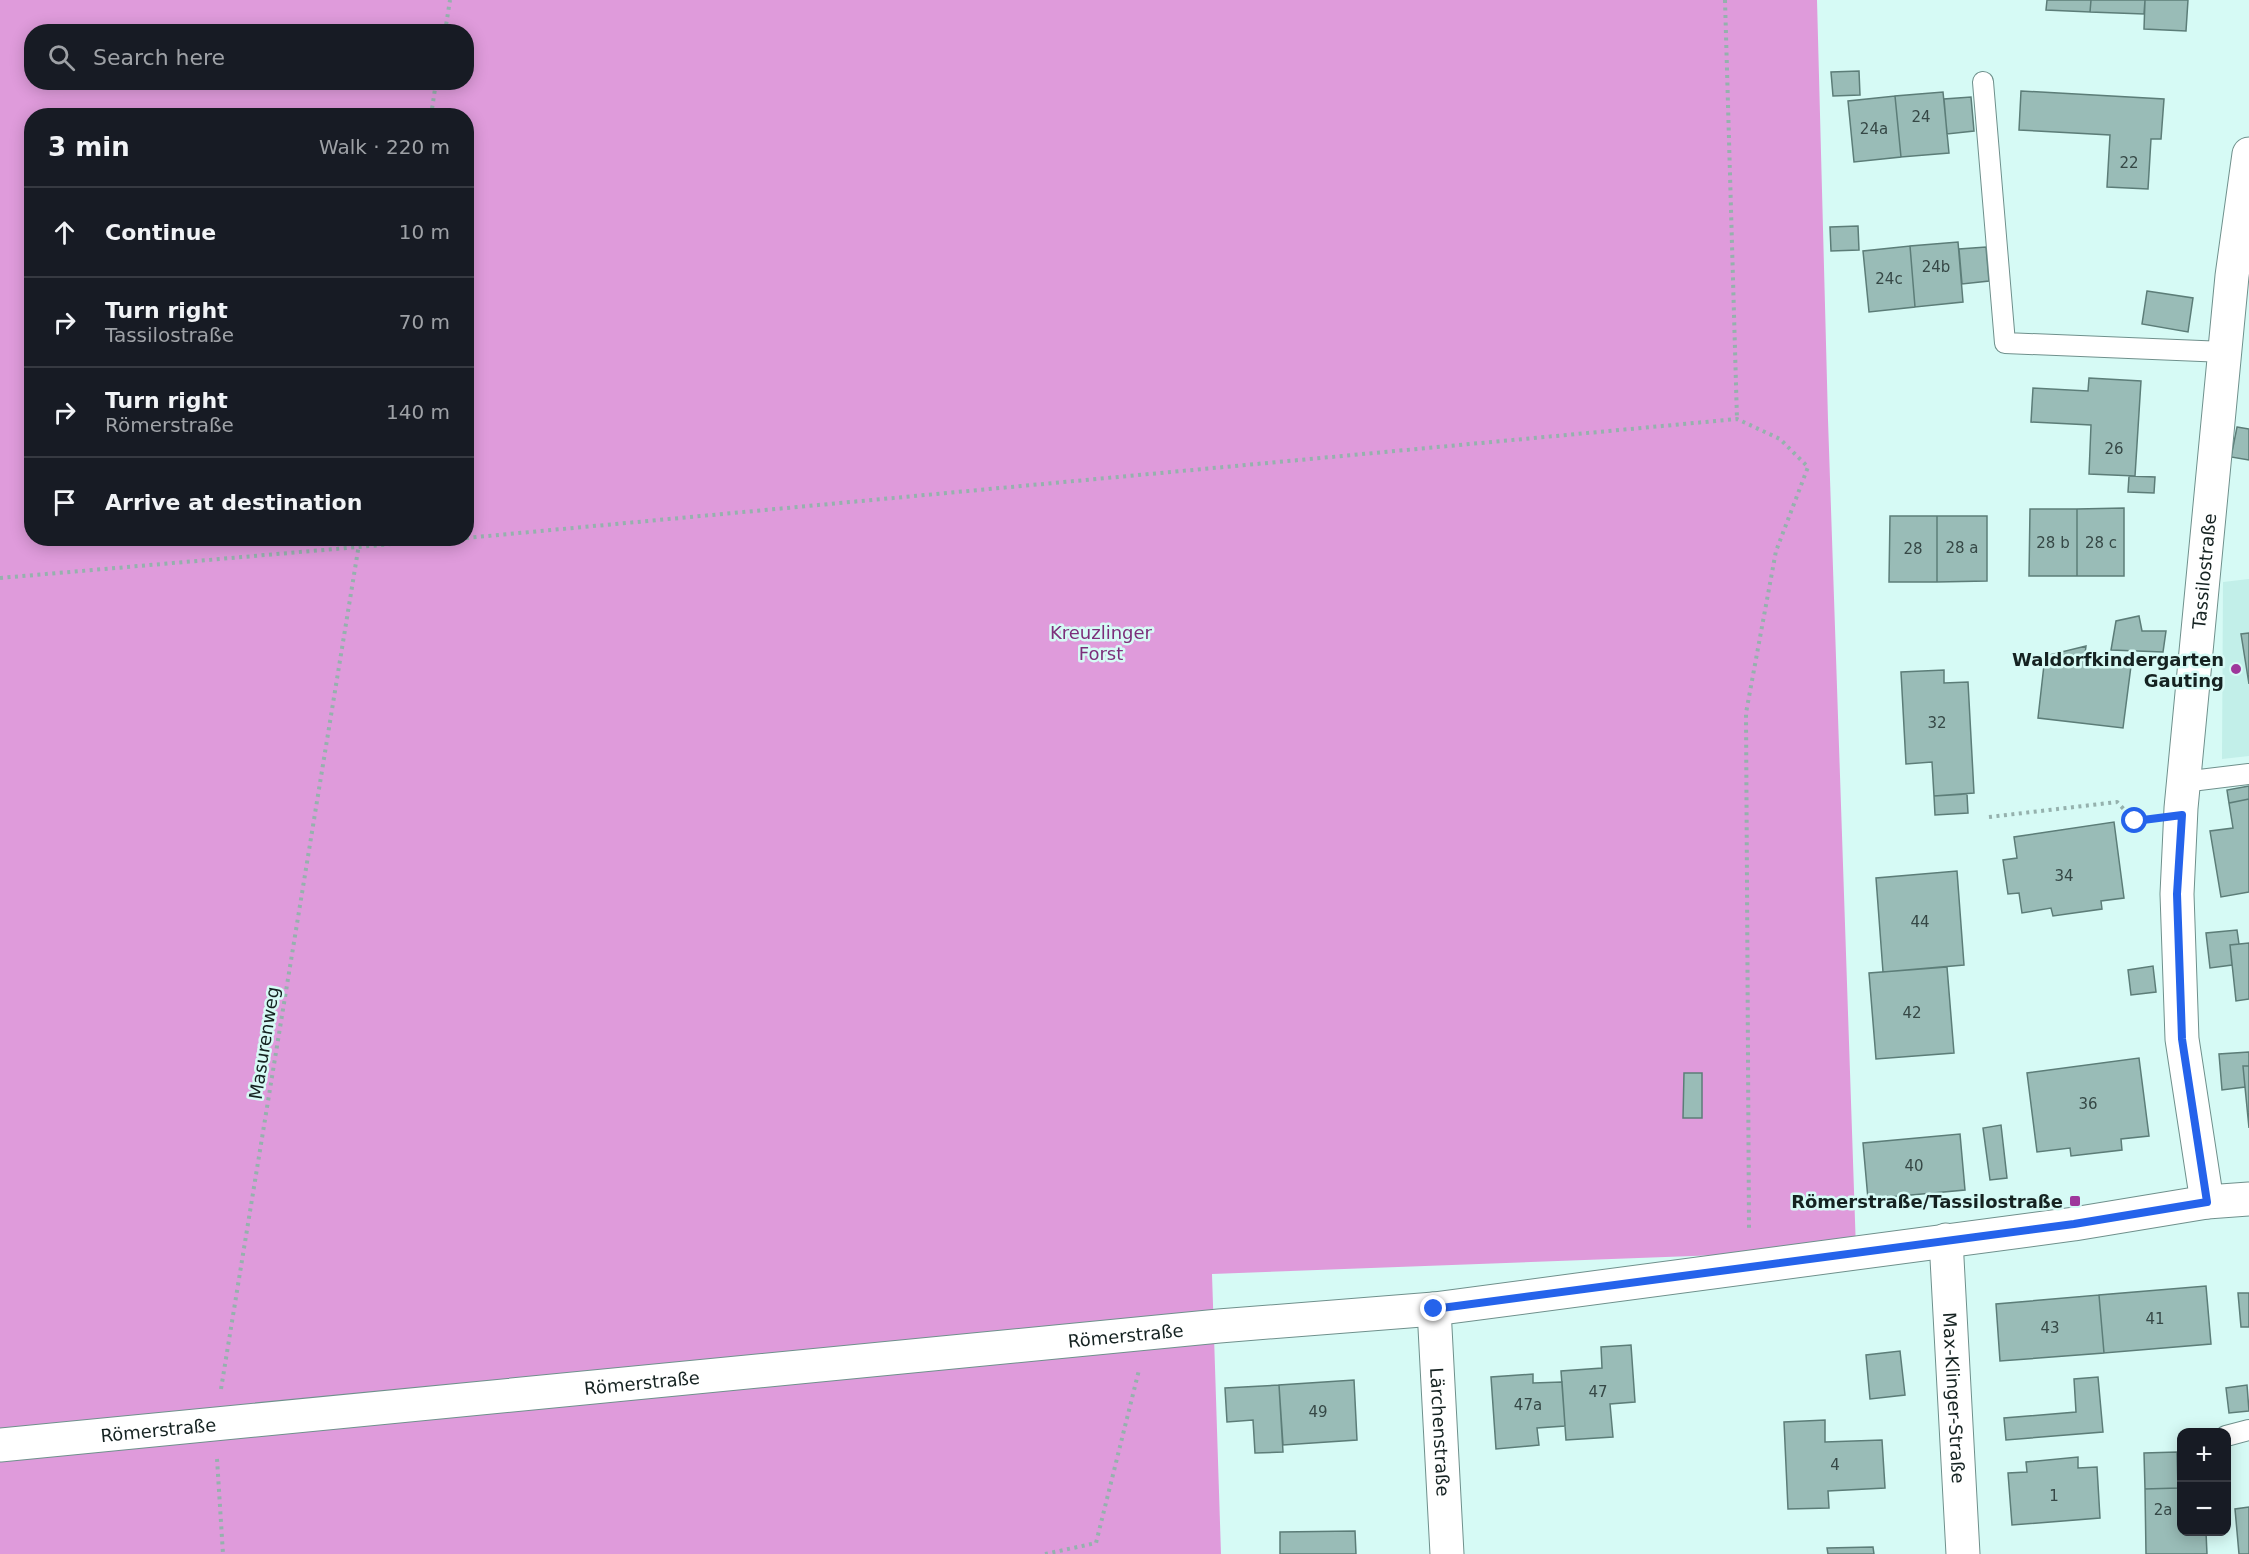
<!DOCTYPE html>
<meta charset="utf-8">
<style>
body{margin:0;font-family:"DejaVu Sans",sans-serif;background:#20242c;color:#f1f3f6}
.controls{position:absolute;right:18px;bottom:18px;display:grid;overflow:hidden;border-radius:12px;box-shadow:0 3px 15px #0003}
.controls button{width:54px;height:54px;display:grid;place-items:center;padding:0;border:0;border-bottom:2px solid #363941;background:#171b24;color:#f1f3f6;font:30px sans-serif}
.stop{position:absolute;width:18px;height:18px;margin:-14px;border:4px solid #2563eb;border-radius:50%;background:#fff}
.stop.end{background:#2563eb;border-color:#fff;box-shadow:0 2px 6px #0008}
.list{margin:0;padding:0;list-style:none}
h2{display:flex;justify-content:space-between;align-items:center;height:78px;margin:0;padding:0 24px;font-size:26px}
h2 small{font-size:20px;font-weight:400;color:#9ea1a6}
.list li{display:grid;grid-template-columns:39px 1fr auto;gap:18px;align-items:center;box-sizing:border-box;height:90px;padding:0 24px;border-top:2px solid #363941}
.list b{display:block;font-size:22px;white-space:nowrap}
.list p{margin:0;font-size:20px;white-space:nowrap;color:#9ea1a6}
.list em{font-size:20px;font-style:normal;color:#9ea1a6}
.icon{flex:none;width:33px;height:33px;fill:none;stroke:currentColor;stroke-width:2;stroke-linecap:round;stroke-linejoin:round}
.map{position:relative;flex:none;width:2249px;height:1554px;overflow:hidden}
.search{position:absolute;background:#171b24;box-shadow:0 3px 15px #0003;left:24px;top:24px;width:450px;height:66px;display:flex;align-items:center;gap:15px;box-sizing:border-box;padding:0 21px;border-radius:24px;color:#9ea1a6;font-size:22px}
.panel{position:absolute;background:#171b24;box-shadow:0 3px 15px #0003;left:24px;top:108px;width:450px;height:438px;border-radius:24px}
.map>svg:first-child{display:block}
.built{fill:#c2efe9}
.forest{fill:#df9bdb;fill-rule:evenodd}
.building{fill:#99bcb7;stroke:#5c7d78;stroke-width:1.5}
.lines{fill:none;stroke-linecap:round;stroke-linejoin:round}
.lane-casing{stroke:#6f908c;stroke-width:22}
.street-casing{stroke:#6f908c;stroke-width:35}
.secondary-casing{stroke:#6f908c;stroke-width:35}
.path{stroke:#95b1ad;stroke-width:4;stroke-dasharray:3 4.5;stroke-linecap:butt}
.lane{stroke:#fff;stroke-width:20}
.street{stroke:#fff;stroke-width:33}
.secondary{stroke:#fff;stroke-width:33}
.route{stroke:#2563eb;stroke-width:8}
.poi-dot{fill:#9e379b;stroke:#d6faf5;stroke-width:2}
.labels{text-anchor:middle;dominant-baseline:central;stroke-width:5;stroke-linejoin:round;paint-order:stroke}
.number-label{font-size:15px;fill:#364846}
.street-label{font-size:18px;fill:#152221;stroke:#d6faf5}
.park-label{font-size:18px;fill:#7c2e7a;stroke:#d6faf5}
.poi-label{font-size:18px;font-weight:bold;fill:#152221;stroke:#d6faf5;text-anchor:end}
</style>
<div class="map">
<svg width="2249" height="1554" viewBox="0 0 2249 1554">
<rect width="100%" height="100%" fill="#d6faf5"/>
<!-- built -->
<path class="built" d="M2249,579v177l-27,3 1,-177z"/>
<!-- forest -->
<path class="forest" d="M0,0h1817l11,420 28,830 -644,24 9,280h-1221zM32,32h434v50h-434zM32,116h434v422h-434z"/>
<!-- building -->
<path class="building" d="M2047,0h44l-1,12 -44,-2z
M2091,0h54l-1,14 -54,-2z
M2145,0h43l-2,31 -42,-2z
M1859,71l1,24 -27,1 -2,-24z
M2021,91l143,8 -3,40h-10l-3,50 -41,-2 3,-52 -91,-5z
M1943,92l6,61 -48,4 -6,-61z
M1895,96l6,61 -47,5 -6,-61z
M1971,97l3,34 -27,3 -3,-35z
M1858,226l1,24 -28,1 -1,-24z
M1958,242l5,60 -48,5 -5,-61z
M1910,246l5,61 -46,5 -6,-61z
M1986,247l3,34 -27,3 -3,-35z
M2147,291l46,7 -5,34 -46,-8z
M2089,378l52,3 -6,95 -46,-2 2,-49 -60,-3 2,-34 55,3z
M2237,427l12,2v31l-18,-3z
M2129,476l26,1 -1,16 -26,-1z
M2124,508v68h-47v-67z
M2030,509h47v67h-48z
M1890,516h47v66h-48z
M1937,516h50v65l-50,1z
M2139,616l3,15h24l-3,21 -52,-2 5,-29z
M2249,633v51l-8,-50z
M2086,646l-2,16 47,4 -8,62 -85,-10 7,-62z
M1944,670v13l24,-1 6,111 -40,3 -2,-34 -26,2 -5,-92z
M2249,786v13l-20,4 -2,-13z
M1967,794l1,19 -33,2 -1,-19z
M2249,799v93l-28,5 -11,-66 23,-3 -4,-25z
M2114,822l10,76 -23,3 1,8 -49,7 -2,-8 -29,5 -3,-20 -11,1 -5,-34 14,-2 -3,-21z
M1957,871l7,94 -81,7 -7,-94z
M2237,930l2,14 -9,1 2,20 -22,3 -4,-35z
M2249,943v56l-13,2 -6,-56z
M2153,966l3,26 -25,3 -3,-25z
M1947,967l7,86 -78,6 -7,-86z
M2249,1052v14h-6l2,21 -23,3 -3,-36z
M2139,1058l10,78 -28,3 1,11 -51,6 -1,-8 -33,4 -10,-79z
M2243,1066h6v62l-4,-41z
M1684,1073h18v45h-19z
M2001,1125l6,53 -17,2 -7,-52z
M1960,1134l5,56 -97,9 -5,-56z
M2206,1286l5,58 -107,9 -5,-58z
M2238,1293h11v34h-8z
M2099,1295l5,58 -104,8 -4,-57z
M1631,1345l4,57 -25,2 3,33 -47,3 -5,-69 41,-3 -1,-21z
M1900,1351l5,44 -35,4 -4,-44z
M1533,1374v9l29,-1 3,44 -28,2 2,17 -43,4 -5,-72z
M2098,1377l5,55 -97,8 -2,-22 72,-6 -2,-33z
M1354,1380l3,60 -74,5 -4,-60z
M1279,1385l4,67 -28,1 -2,-33 -26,2 -2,-34z
M2247,1385l2,26 -20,2 -3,-25z
M1825,1420v22l57,-2 3,48 -57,3 1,17 -41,1 -4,-87z
M2177,1452l1,36 -33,1 -1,-36z
M2078,1457v11l19,-1 3,51 -88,7 -4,-52 19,-1 -1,-10z
M2178,1488h4v44h24l1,22h-61l-1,-65z
M2249,1507v47h-10l-4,-45z
M1355,1531l1,23h-76v-22z
M1873,1547l1,7h-46l-1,-6z"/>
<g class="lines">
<defs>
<path id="lane" d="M1983,82l22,261 220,9
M2183,782l66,-8
M2226,1436l23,-6"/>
<g id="street">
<path id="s1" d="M2207,1202l-25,-163 -5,-145 4,-86 51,-532 17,-122"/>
<path id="s2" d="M1946,1240l17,314"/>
<path id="s3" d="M1434,1309l13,245"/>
</g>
<g id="secondary">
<path id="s4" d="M0,1445l1219,-119 215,-17 640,-85 133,-22 42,-3"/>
</g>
</defs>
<!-- lane casing -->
<use href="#lane" class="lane-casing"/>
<!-- street casing -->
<use href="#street" class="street-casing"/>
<!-- secondary casing -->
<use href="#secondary" class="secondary-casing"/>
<!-- path -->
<path class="path" d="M1725,0l12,419
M445,32l5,-32
M431,116l5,-34
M466,538l1271,-119 43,20 28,28 -32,84 -30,162 3,518
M0,578l462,-40
M1989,817l128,-15 18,19 12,-1
M221,1389l139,-851
M217,1459l6,95
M1045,1554l51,-11 43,-173"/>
<!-- lane -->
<use href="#lane" class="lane"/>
<!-- street -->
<use href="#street" class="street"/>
<!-- secondary -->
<use href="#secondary" class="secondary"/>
</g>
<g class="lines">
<!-- route -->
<path class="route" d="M1434,1309l640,-85 133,-22 -25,-163 -5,-145 5,-79 -47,6"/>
</g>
<!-- markers -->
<g class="poi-dot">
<circle cx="2236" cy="669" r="6"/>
<rect x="2069" y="1195" width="12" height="12" rx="3"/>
</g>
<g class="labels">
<!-- number labels -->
<g class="number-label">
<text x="1921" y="117">24</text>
<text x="1874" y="129">24a</text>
<text x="2129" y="163">22</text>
<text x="1936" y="267">24b</text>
<text x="1889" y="279">24c</text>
<text x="2114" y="449">26</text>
<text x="2053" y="543">28 b</text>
<text x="2101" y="543">28 c</text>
<text x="1962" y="548">28 a</text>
<text x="1913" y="549">28</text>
<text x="1937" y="723">32</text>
<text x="2064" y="876">34</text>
<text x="1920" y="922">44</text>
<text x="1912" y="1013">42</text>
<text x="2088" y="1104">36</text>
<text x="1914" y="1166">40</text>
<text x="2155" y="1319">41</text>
<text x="2050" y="1328">43</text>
<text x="1598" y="1392">47</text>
<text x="1528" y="1405">47a</text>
<text x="1318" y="1412">49</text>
<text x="1835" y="1465">4</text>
<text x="2054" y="1496">1</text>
<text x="2163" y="1510">2a</text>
</g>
<!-- street labels -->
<g class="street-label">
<text stroke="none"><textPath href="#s1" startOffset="634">Tassilostraße</textPath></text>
<text transform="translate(264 1043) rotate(-81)">Masurenweg</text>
<text stroke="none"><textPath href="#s4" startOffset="1131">Römerstraße</textPath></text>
<text stroke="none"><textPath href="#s4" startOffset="645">Römerstraße</textPath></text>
<text stroke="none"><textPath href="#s2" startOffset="158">Max-Klinger-Straße</textPath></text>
<text stroke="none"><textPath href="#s4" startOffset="159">Römerstraße</textPath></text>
<text stroke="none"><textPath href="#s3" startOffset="123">Lärchenstraße</textPath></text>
</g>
<!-- park labels -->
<g class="park-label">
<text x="1101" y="632">Kreuzlinger<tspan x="1101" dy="21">Forst</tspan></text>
</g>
<!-- poi labels -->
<g class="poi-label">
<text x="2224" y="659">Waldorfkindergarten<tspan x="2224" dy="21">Gauting</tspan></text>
<text x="2063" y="1201">Römerstraße/Tassilostraße</text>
</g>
</g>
</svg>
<div class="controls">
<button>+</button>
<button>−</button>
</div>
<div class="stop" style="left:2135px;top:821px"></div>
<div class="stop end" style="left:1434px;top:1309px"></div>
<div class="search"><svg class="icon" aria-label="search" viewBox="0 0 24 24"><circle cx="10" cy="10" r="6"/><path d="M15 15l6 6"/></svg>Search here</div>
<section class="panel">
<h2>3 min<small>Walk · 220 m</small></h2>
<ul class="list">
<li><svg class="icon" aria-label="ahead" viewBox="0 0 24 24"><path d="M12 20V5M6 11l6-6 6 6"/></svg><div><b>Continue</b></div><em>10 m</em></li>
<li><svg class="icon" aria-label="right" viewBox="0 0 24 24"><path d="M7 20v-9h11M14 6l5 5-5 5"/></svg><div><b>Turn right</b><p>Tassilostraße</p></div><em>70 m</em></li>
<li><svg class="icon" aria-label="right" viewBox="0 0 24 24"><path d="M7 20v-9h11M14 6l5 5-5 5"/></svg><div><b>Turn right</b><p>Römerstraße</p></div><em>140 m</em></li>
<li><svg class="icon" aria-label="arrive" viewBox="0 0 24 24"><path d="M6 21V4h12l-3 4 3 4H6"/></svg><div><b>Arrive at destination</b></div></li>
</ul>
</section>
</div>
